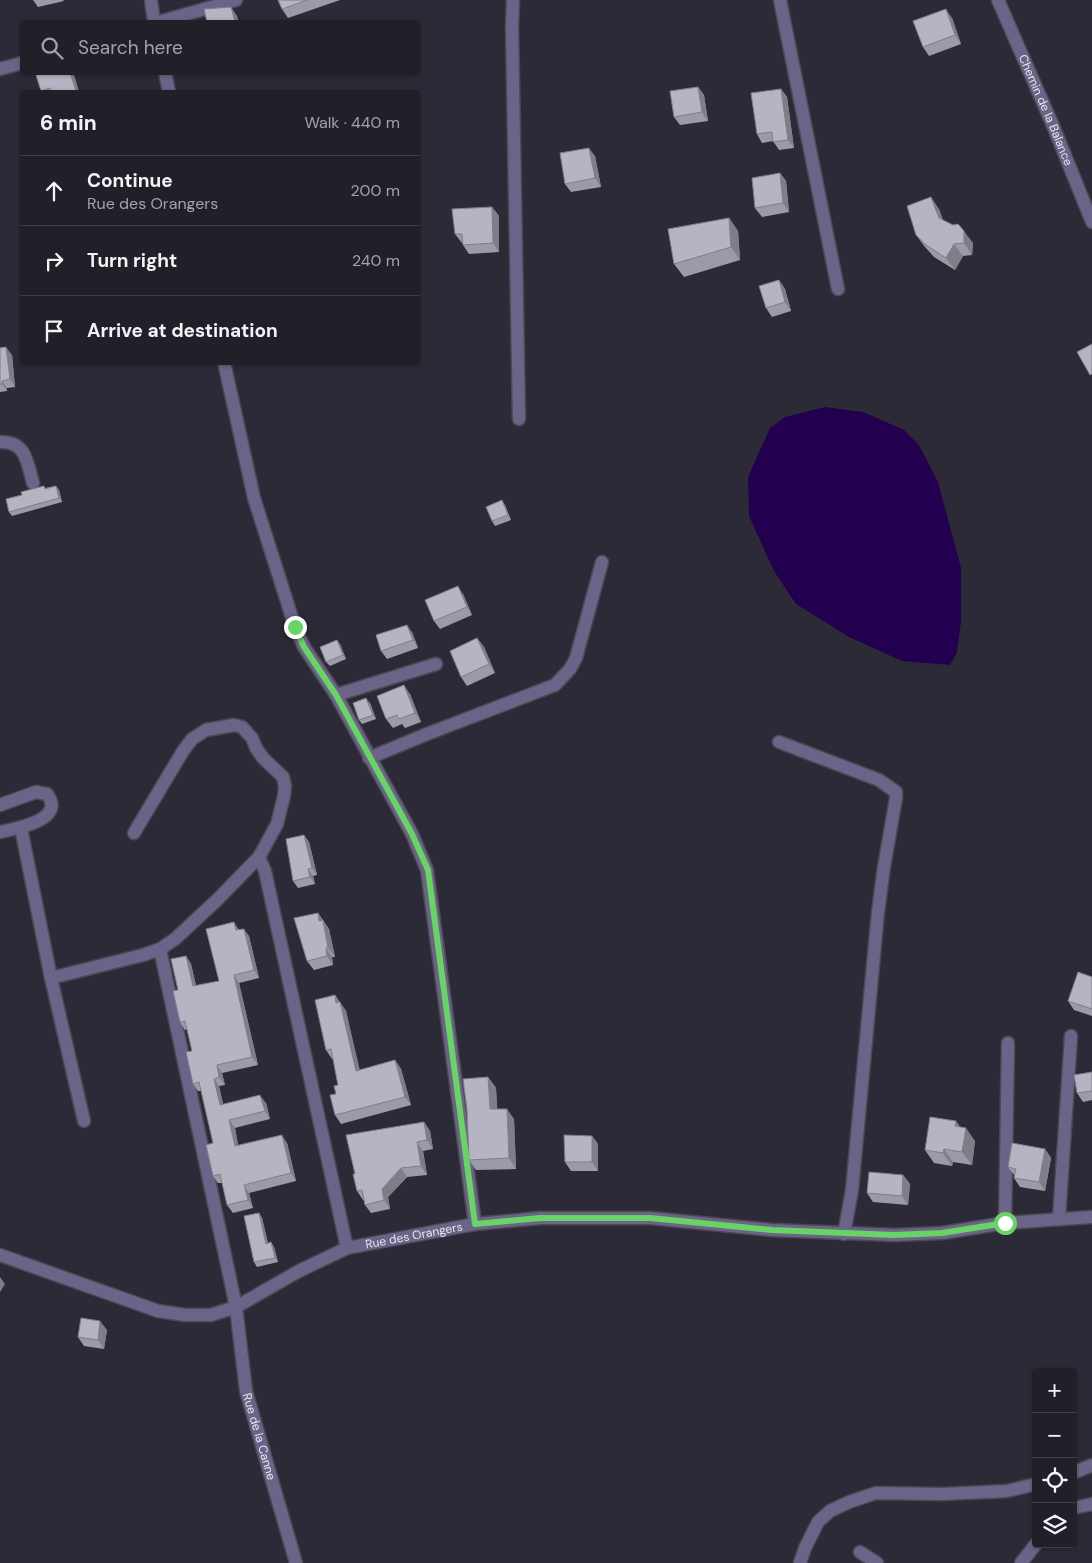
<!DOCTYPE html>
<meta charset="utf-8">
<style>
body{margin:0;font-family:"DM Sans",sans-serif;background:#292830;color:#f1f3f6}
.controls{position:absolute;right:15px;bottom:15px;display:grid;overflow:hidden;border-radius:5px;box-shadow:0 1px 4px #0004}
.controls button{width:45px;height:45px;display:grid;place-items:center;padding:0;border:0;border-bottom:1px solid #3e3e45;background:#212028;color:#f1f3f6;font:25px sans-serif}
.stop{position:absolute;width:15px;height:15px;margin:-11px;border:4px solid #68d465;border-radius:50%;background:#fff}
.stop.end{background:#68d465;border-color:#fff;box-shadow:0 1px 5px #0008}
.list{margin:0;padding:0;list-style:none}
h2{display:flex;justify-content:space-between;align-items:center;height:65px;margin:0;padding:0 20px;font-size:21px}
h2 small{font-size:16px;font-weight:400;color:#a2a3a8}
.list li{display:grid;grid-template-columns:32px 1fr auto;gap:15px;align-items:center;box-sizing:border-box;height:70px;padding:0 20px;border-top:1px solid #3e3e45}
.list b{display:block;font-size:19px;white-space:nowrap}
.list p{margin:0;font-size:16px;white-space:nowrap;color:#a2a3a8}
.list em{font-size:16px;font-style:normal;color:#a2a3a8}
.icon{flex:none;width:28px;height:28px;fill:none;stroke:currentColor;stroke-width:2;stroke-linecap:round;stroke-linejoin:round}
.map{position:relative;flex:none;width:1092px;height:1563px;overflow:hidden}
.search{position:absolute;background:#212028;box-shadow:0 1px 4px #0004;left:20px;top:20px;width:400px;height:55px;display:flex;align-items:center;gap:12px;box-sizing:border-box;padding:0 18px;border-radius:5px;color:#a2a3a8;font-size:19px}
.panel{position:absolute;background:#212028;box-shadow:0 1px 4px #0004;left:20px;top:90px;width:400px;height:275px;border-radius:5px}
.map>svg:first-child{display:block}
.water{fill:#22004f}
.lines{fill:none;stroke-linecap:round;stroke-linejoin:round}
.minor-casing{stroke:#4a4853;stroke-width:15}
.minor{stroke:#6b6488;stroke-width:12}
.wall{fill:#9d9aa8}
.shaded-wall{fill:#7f7d88}
.building{fill:#b6b3c3;stroke:#7f7d88}
.route{stroke:#68d465;stroke-width:6}
.labels{text-anchor:middle;dominant-baseline:central;stroke-width:5;stroke-linejoin:round;paint-order:stroke}
.street-label{font-size:12px;fill:#e6e5ed;stroke:#141319}
</style>
<div class="map">
<svg width="1092" height="1563" viewBox="0 0 1092 1563">
<rect width="100%" height="100%" fill="#2c2a36"/>
<!-- water -->
<path class="water" d="M825,407l38,5 41,18 15,15 19,37 23,86v53l-4,31 -7,13 -48,-4 -53,-24 -53,-33 -22,-33 -25,-55 -1,-39 22,-49 15,-11z"/>
<g class="lines">
<defs>
<g id="minor">
<path d="M151,0l3,22"/>
<path d="M513,0l-1,26 7,393"/>
<path d="M780,0l58,289"/>
<path id="s1" d="M998,0l56,128 38,94"/>
<path d="M159,22l77,-22"/>
<path d="M0,69l22,-6"/>
<path d="M165,72l4,20"/>
<path d="M224,362l30,136 41,129 9,20 32,48 76,139 15,36 48,354"/>
<path d="M0,442c26,-1 27,20 33,41"/>
<path d="M336,695l100,-31"/>
<path d="M779,742l100,38 17,12v6l-12,69 -6,45 -26,278 -8,44"/>
<path d="M369,758l58,-24 128,-49 15,-16 6,-11 26,-96"/>
<path d="M0,805l36,-13 11,2c20,26 -32,35 -47,38"/>
<path d="M21,828l30,150 33,143"/>
<path d="M259,857l6,14 82,377"/>
<path id="s2" d="M160,949l76,358 10,84 50,172"/>
<path d="M51,978l92,-23 17,-6 15,-10 42,-39 42,-43 18,-33 7,-28 1,-10 -2,-9 -20,-19 -7,-10 -4,-10 -10,-11 -8,-2 -28,5 -14,9 -9,12 -49,82"/>
<path d="M1059,1219l12,-183"/>
<path d="M1005,1223l3,-180"/>
<path id="s3" d="M0,1255l158,56 27,4h26l25,-8 63,-36 48,-23 128,-24 65,-6h110l122,12 122,5 48,-2 63,-10 87,-6"/>
<path d="M1073,1473l19,-8"/>
<path d="M1073,1508l19,-4"/>
<path d="M860,1552l17,11"/>
<path d="M800,1563l5,-15 13,-26 12,-11 19,-9 27,-9 66,1 65,-3 29,-7"/>
<path d="M1021,1563l15,-19"/>
</g>
</defs>
<!-- minor casing -->
<use href="#minor" class="minor-casing"/>
<!-- minor -->
<use href="#minor" class="minor"/>
</g>
<!-- wall -->
<path class="wall" d="M33,0h30l1,1 -26,6z
M278,0h62l-52,18 -6,-9z
M952,18l9,26 -32,12 -6,-9z
M73,72l6,20h-37l-1,-1z
M698,87l6,8 4,26 -28,4 -6,-8z
M781,89l6,8 7,51 -15,2 -6,-9 -11,2 -5,-9z
M595,156l6,31 -30,5 -6,-8z
M780,173l6,8 3,31 -27,5 -7,-9z
M492,207l7,9v36l-30,2 -6,-9v-2h-1l-7,-9z
M939,209l4,12 30,22 -1,12 -9,1 -8,14 -21,-13 -9,-10 -9,-12z
M729,218l9,13 2,29 -56,17 -10,-13z
M779,280l6,9 6,22 -19,6 -6,-9z
M0,348l12,7 3,32 -8,1v3l-7,1z
M44,486l1,2 11,-2 3,4 3,12 -50,14 -3,-4 13,-17z
M505,505l6,15 -16,6 -3,-5z
M463,594l9,21 -32,14 -6,-8z
M412,632l6,16 -31,11 -6,-8z
M477,638l7,9 11,26 -28,13 -6,-9z
M340,644l6,15 -16,7 -4,-4z
M410,694l11,28 -16,6 -3,-4 -9,4 -7,-9z
M370,703l6,16 -14,5 -3,-4z
M304,835l5,7 8,33 -4,1 2,8 -17,4 -5,-7z
M318,913l11,16 6,28h-3l1,8 -19,5 -7,-9z
M239,929l10,7 10,42 -20,5 19,82 -36,8 3,12 -6,1 4,18 43,-1 4,16 -35,9 3,18 49,-3 9,38 -47,12 4,15 -20,5 -6,-8 -5,-22h-4l-5,-7v-33l-12,-52h-3l-5,-7 -1,-33 -5,-22 -2,1 -5,-8 -2,-32 8,-34 5,8 5,22 23,-5z
M1092,977v39l-18,-6 -6,-9z
M335,995l11,16 13,59 36,-10 6,9 10,36 -70,19 -6,-9 3,-30 -5,-26h-1l-6,-9z
M1092,1072v28l-9,2 -6,-9z
M488,1077l8,11 1,21 17,10 2,50 -40,1 -7,-10z
M956,1121l4,6 15,14 -3,24 -19,-3 -1,4 -18,-3 -9,-13z
M424,1122l6,9 3,18 -10,2 4,24 -20,2 -19,20 2,12 -19,4 -6,-8 -1,-5h-1l-6,-9 -2,-17z
M592,1136l6,8v27h-27l-6,-9z
M1045,1149l6,9 -6,33 -25,-4 -6,-9 1,-2 -7,-9z
M903,1175l7,9 -2,21 -35,-3 -6,-9z
M259,1213l3,5 6,25 3,-1 3,5 4,15 -21,5 -3,-5z
M107,1330l-3,19 -20,-3 -6,-9z"/>
<!-- shaded-wall -->
<path class="shaded-wall" d="M231,7l6,9 2,6h-4z
M946,9l6,9 9,26 -6,-9z
M70,72h3l6,20h-2l-1,-1z
M698,87l6,8 4,26 -6,-9z
M781,89l6,8 7,51 -6,-8z
M589,148l6,8 6,31 -6,-9z
M780,173l6,8 3,31 -6,-9z
M931,197l8,12 8,21 -8,-12z
M492,207l7,9v36l-6,-9z
M729,218l9,13 2,29 -9,-13z
M964,231l9,12 -1,12 -8,-12z
M954,244l9,12 -8,14 -9,-12z
M779,280l6,9 6,22 -6,-9z
M6,347l6,8 3,32 -5,-8z
M2,381l5,7v3l-5,-7z
M56,486l3,4 3,12 -3,-4z
M502,500l3,5 6,15 -3,-5z
M458,586l5,8 9,21 -5,-8z
M407,625l5,7 6,16 -5,-8z
M477,638l7,9 11,26 -6,-9z
M337,640l3,4 6,15 -3,-4z
M404,685l6,9 11,28 -6,-9z
M366,698l4,5 6,16 -3,-4z
M304,835l5,7 8,33 -5,-7z
M308,869l5,7 2,8 -5,-7z
M318,913l11,16 6,28 -7,-9 -9,-27z
M234,922l5,8h-3z
M244,929l5,7 10,42 -5,-8z
M326,948l6,9 1,8 -6,-9z
M186,956l5,8 7,30 -5,-8z
M234,975l5,8 19,82 -6,-8z
M335,995l11,16 16,68 -6,-8z
M395,1060l6,9 10,36 -6,-8z
M217,1065l5,8 3,12 -6,-8z
M488,1077l8,11 2,32 -8,-11z
M214,1079l5,7 6,26 -5,-7z
M260,1095l6,8 4,16 -5,-8z
M507,1109l7,10 2,50 -7,-11z
M229,1120l6,8 5,26 -5,-8z
M956,1121l9,13 1,-6 9,13 -3,24 -10,-13 -7,-26z
M424,1122l6,9 3,18 -6,-9z
M282,1135l5,8 9,38 -5,-8z
M592,1136l6,8v27l-6,-9z
M417,1142l6,9 4,24 -6,-9z
M944,1149l9,13 -1,4 -9,-13z
M1045,1149l6,9 -6,33 -6,-9z
M401,1168l6,9 -19,20 2,12 -6,-9 -2,-11z
M903,1175l7,9 -2,21 -6,-9z
M244,1185l5,8 4,15 -5,-8z
M259,1213l3,5 7,30 -3,-4z
M271,1242l3,5 4,15 -3,-4z
M0,1277l5,7 -5,8z
M100,1321l7,9 -3,19 -6,-9z"/>
<!-- building -->
<path class="building" d="M278,0h30l-26,9z
M231,7l4,15h-28l-3,-13z
M946,9l9,26 -32,12 -10,-26z
M35,72h35l6,19 -6,1h-19l-1,-4 -9,3z
M698,87l4,25 -28,5 -4,-26z
M781,89l7,51 -15,2 -1,-10 -15,2 -6,-41z
M589,148l6,30 -30,6 -5,-31z
M780,173l3,30 -28,5 -3,-30z
M931,197l8,21 14,7 5,-1 6,7v12l-10,1 -8,14 -20,-13 -10,-10 -9,-29z
M492,207l1,36 -30,2 -1,-11h-7l-3,-25z
M729,218l2,29 -57,17 -6,-35z
M779,280l6,22 -19,6 -7,-22z
M1092,344v30l-2,1 -13,-23z
M6,347l4,32 -8,2v3h-2v-36z
M44,486l1,3 11,-3 3,12 -50,14 -3,-13 16,-4 -1,-3z
M502,500l6,15 -16,6 -6,-14z
M458,586l9,21 -33,14 -9,-21z
M407,625l6,15 -32,11 -5,-16z
M477,638l12,26 -28,13 -11,-26z
M337,640l6,15 -17,7 -6,-15z
M404,685l11,28 -16,6 -2,-4 -11,4 -9,-23z
M366,698l7,17 -14,5 -6,-17z
M304,835l8,33 -4,1 2,8 -17,4 -7,-42z
M318,913l1,8 4,-1 5,28h-2l1,8 -20,5 -13,-43z
M234,922l2,8 8,-1 10,41 -20,5 18,82 -35,8 2,12 -5,2 6,26 40,-10 5,16 -36,9 6,26 47,-11 9,38 -47,12 4,15 -21,5 -7,-31 -7,2 -7,-31 7,-2 -14,-61 -6,2 -7,-32 6,-1 -7,-30 -5,1 -7,-31 5,-1 -7,-31 15,-3 7,30 26,-5 -13,-52z
M1078,972l14,5v32l-24,-8z
M335,995l1,8 4,-1 16,69 39,-11 10,37 -70,18 -5,-20 6,-1 -2,-8 4,-1 -7,-36 -5,1 -11,-50z
M1092,1072v19l-15,2 -3,-18z
M488,1077l2,32h17l2,49 -40,2 -2,-50 -4,-31z
M930,1117l26,4 -1,5 11,2 -4,24 -18,-3 -1,4 -18,-3z
M424,1122l3,18 -10,2 4,24 -20,2 -19,21 2,11 -19,5 -3,-15 -5,1 -4,-17h2l-9,-39z
M564,1135l28,1v26h-27z
M1012,1143l33,6 -6,33 -25,-4 2,-9 -8,-2z
M869,1172l34,3 -1,21 -35,-3z
M259,1213l7,31 5,-2 4,16 -21,4 -10,-46z
M81,1318l19,3 -2,19 -20,-3z"/>
<g class="lines">
<!-- route -->
<path class="route" d="M295,627l9,20 32,48 76,139 16,36 47,354 65,-6h110l122,12 122,5 48,-2 63,-10"/>
</g>
<g class="labels">
<!-- street labels -->
<g class="street-label">
<text stroke="none"><textPath href="#s1" startOffset="120">Chemin de la Balance</textPath></text>
<text stroke="none"><textPath href="#s3" startOffset="441">Rue des Orangers</textPath></text>
<text stroke="none"><textPath href="#s2" startOffset="498">Rue de la Canne</textPath></text>
</g>
</g>
</svg>
<div class="controls">
<button>+</button>
<button>−</button>
<button><svg class="icon" aria-label="locate" viewBox="0 0 24 24"><circle cx="12" cy="12" r="6"/><path d="M12 2v4M12 18v4M2 12h4M18 12h4"/></svg></button>
<button><svg class="icon" aria-label="layers" viewBox="0 0 24 24"><path d="M12 4l9 5-9 5-9-5zM3 14l9 5 9-5"/></svg></button>
</div>
<div class="stop" style="left:1005px;top:1223px"></div>
<div class="stop end" style="left:295px;top:627px"></div>
<div class="search"><svg class="icon" aria-label="search" viewBox="0 0 24 24"><circle cx="10" cy="10" r="6"/><path d="M15 15l6 6"/></svg>Search here</div>
<section class="panel">
<h2>6 min<small>Walk · 440 m</small></h2>
<ul class="list">
<li><svg class="icon" aria-label="ahead" viewBox="0 0 24 24"><path d="M12 20V5M6 11l6-6 6 6"/></svg><div><b>Continue</b><p>Rue des Orangers</p></div><em>200 m</em></li>
<li><svg class="icon" aria-label="right" viewBox="0 0 24 24"><path d="M7 20v-9h11M14 6l5 5-5 5"/></svg><div><b>Turn right</b></div><em>240 m</em></li>
<li><svg class="icon" aria-label="arrive" viewBox="0 0 24 24"><path d="M6 21V4h12l-3 4 3 4H6"/></svg><div><b>Arrive at destination</b></div></li>
</ul>
</section>
</div>
